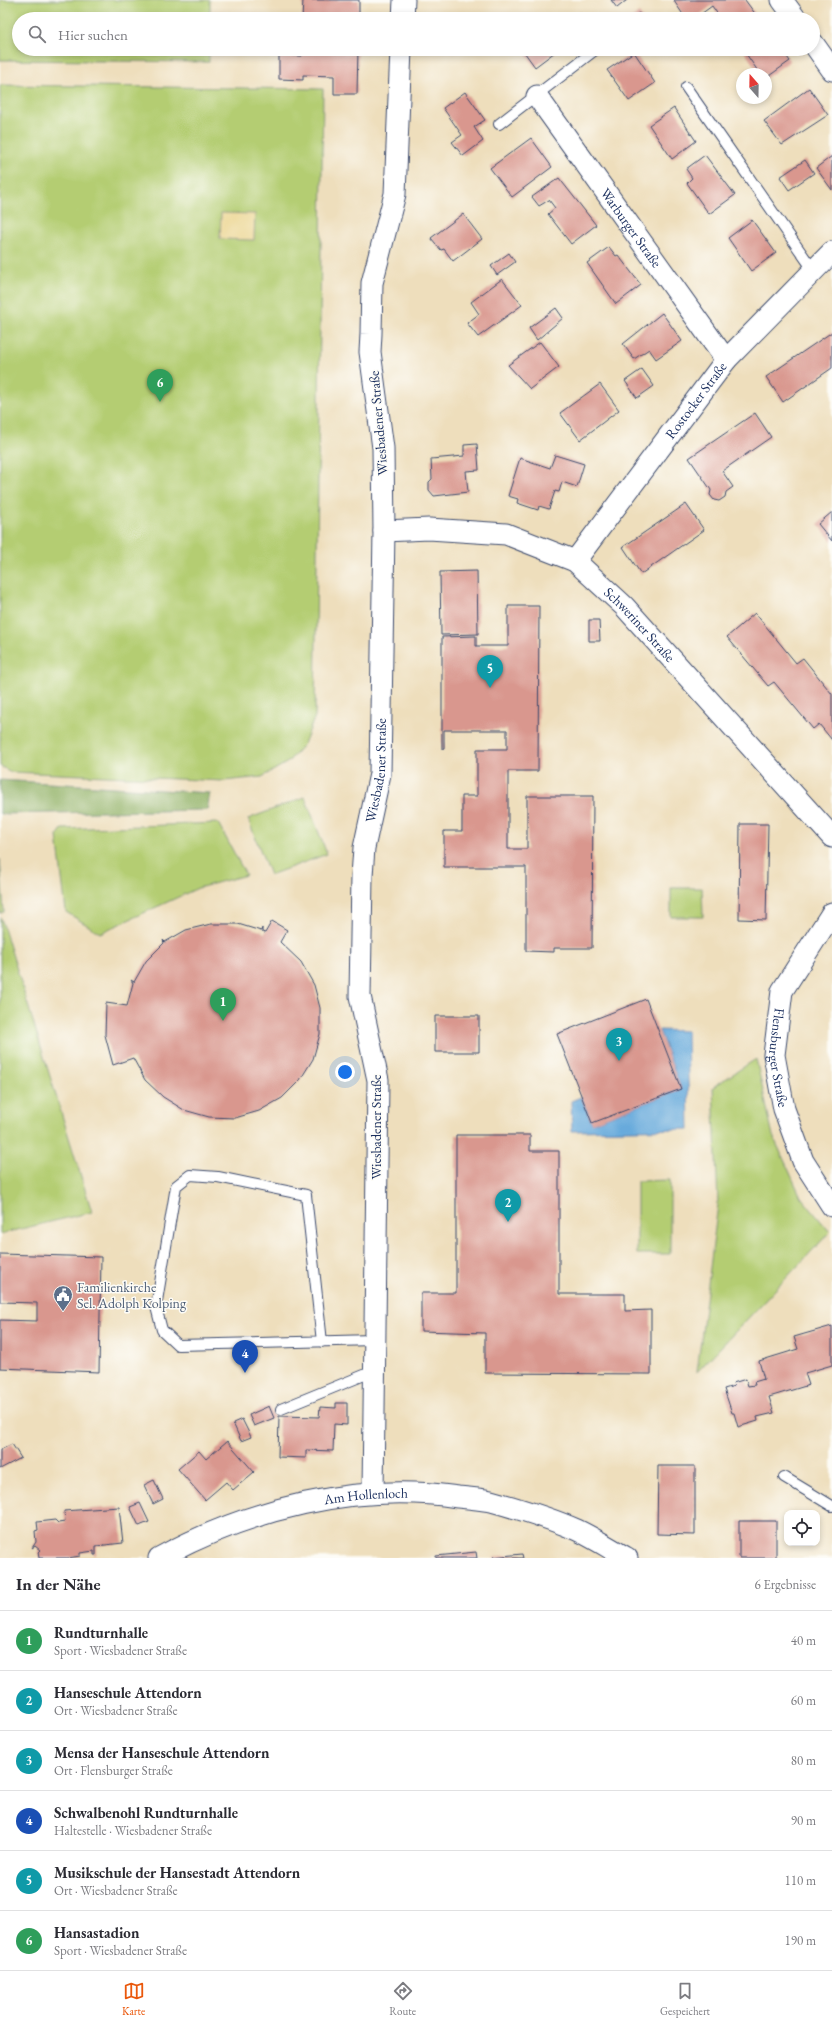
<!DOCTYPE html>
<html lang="de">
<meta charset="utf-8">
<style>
body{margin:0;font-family:"EB Garamond",serif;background:#f2f2f3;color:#2b2b33}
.controls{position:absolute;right:12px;bottom:12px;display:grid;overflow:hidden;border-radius:8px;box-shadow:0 2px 6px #0003}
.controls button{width:36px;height:36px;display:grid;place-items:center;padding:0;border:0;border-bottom:1px solid #e1e1e2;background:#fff;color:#2b2b33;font:20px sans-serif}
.compass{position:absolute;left:736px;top:68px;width:36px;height:36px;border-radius:50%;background:#fff;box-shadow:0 2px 6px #0003;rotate:340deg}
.you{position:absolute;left:345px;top:1072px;width:14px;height:14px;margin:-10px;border:3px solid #fff;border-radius:50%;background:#1a73e8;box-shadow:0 0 0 6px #1a73e833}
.badge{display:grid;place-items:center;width:26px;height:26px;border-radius:50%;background:#ea580c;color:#fff;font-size:13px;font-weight:700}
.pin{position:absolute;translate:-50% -33px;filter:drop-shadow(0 1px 2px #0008)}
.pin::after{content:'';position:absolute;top:21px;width:14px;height:12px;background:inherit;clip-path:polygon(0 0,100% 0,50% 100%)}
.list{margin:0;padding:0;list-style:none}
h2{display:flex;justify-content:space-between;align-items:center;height:52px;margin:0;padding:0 16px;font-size:17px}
h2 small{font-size:13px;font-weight:400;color:#7c7c81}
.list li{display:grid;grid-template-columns:26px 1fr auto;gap:12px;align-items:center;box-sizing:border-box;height:60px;padding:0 16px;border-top:1px solid #e1e1e2}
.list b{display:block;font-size:15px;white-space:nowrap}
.list p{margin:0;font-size:13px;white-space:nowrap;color:#7c7c81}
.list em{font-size:13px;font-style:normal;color:#7c7c81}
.icon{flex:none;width:22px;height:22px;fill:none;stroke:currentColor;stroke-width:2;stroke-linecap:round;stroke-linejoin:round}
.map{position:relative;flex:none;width:832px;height:1558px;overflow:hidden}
.search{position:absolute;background:#fff;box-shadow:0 2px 6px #0003;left:12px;right:12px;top:12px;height:44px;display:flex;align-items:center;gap:10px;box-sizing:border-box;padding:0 14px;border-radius:22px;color:#7c7c81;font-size:15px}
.sheet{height:412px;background:#fff}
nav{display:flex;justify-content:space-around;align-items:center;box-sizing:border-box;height:56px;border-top:1px solid #e1e1e2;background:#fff;font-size:11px;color:#7c7c81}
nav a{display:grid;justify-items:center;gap:2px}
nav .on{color:#ea580c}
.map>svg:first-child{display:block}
.green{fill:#b4cd72;stroke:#687e68}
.forest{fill:#8fb064;stroke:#557061}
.sand{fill:#eeda9e;stroke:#84847e}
.water{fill:#68aadc;stroke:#426c9d}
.building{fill:#d9978e}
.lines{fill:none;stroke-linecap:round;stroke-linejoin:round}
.service-casing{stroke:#3b496c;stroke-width:12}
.minor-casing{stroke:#3b496c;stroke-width:23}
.service{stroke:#fff;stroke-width:10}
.minor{stroke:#fff;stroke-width:21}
.labels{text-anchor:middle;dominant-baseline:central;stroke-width:3;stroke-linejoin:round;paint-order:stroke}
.street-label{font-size:14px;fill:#1b2f5e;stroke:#fdfcf7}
.service-label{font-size:14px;fill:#4e5e75;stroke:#fdfcf7;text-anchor:start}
</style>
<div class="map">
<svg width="832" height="1558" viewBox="0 0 832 1558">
<rect width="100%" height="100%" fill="#fdfcf7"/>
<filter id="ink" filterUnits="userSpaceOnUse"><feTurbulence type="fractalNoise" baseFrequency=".025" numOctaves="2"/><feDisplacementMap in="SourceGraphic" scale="8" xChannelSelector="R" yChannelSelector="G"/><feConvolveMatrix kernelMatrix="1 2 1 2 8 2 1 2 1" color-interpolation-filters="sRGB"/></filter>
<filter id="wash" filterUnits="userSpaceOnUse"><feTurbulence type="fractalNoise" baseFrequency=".012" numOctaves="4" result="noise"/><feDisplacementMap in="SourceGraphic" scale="16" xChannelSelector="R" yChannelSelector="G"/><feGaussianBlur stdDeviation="0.9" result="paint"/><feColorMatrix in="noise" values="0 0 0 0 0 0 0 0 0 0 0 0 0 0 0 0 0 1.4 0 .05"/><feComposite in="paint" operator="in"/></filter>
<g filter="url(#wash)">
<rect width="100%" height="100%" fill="#eedebc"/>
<!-- green -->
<path class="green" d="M0,0h210v19h-191v30h190v13l-209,-2z
M0,85l323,4 -8,627 -11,28 -16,18 -26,15 -38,4 -213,-9 -11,-6z
M305,797l22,57 -57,21 -22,-56z
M218,823l28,52 -48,13 -98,45 -34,-21 -9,-76 5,-7z
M0,859l4,53 -4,1z
M671,888h31l1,29h-32z
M0,918h1l91,294 -92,22z
M756,1059l17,77 28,61 29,35 -133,140 21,-168 -5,-117z
M670,1180v74h-33v-73z"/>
<!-- forest -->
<path class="forest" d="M0,780l210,13 -3,17 -207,4z"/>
<!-- sand -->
<path class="sand" d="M221,213l34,1 -1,26 -34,-1z"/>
<!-- water -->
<path class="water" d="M659,1030l28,1 2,98 -117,2 -1,-30 10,-4 11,26 89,-34z"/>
<g id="blocks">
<!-- building -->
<path class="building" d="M303,0h56v19h-57z
M611,0h16l-10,8z
M675,0h70l14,19h-38l-9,-13 -18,13h-8l-12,-18z
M581,13l4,6h-12z
M639,13l4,6h-12z
M302,49h56l-1,45h-23v-18l-31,-1v5l-24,-1v-24l23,1z
M522,49h37l-24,18z
M746,49h35l9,12 -24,17v-4h-6l-16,-23z
M634,52l21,31 -26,18 -22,-31z
M809,88l19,27 -46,30 -18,-24z
M465,92l20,28 -11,7 9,14 -20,15 -11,-14 10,-7 -19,-27z
M674,108l22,33 -24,18 -23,-34z
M531,138l21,29 -40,30 -22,-29z
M705,155l30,40 -26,19 -22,-31 5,-5 -6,-9z
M832,156v34l-16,-22z
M805,160l9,13 -25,17 -9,-13z
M559,178l37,47 -25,19 -23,-30 7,-6 -6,-8 -10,6 -7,-9z
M463,214l19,25 -29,22 -9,-12 -3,1 -10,-12z
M752,220l24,33 -25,18 -23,-33z
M609,247l7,9 2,-1 23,30 -25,19 -29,-41z
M509,253l6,9 -18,13 -6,-9z
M502,279l20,26 -44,32 -11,-14 12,-9 -8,-12z
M556,308l7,10 -26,22 -8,-12z
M662,313l20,28 -26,18 -7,-10 -15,10 -11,-15z
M832,332v36l-49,34 -17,-25z
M540,342l19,25 -29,22 -22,-24z
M642,369l12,17 -17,12 -12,-17z
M600,384l19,26 -39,30 -20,-27z
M755,413l16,24 -49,34 11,16 -7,5 -1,5 -6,4 -5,-1 -4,-5 1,-5 -22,-32z
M477,444l2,26 -13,1 2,21 -34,4 -5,-6v-8l3,-3 -1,-20 33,-3v-11z
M555,455l29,9 -7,23 -15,-5 -3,10 -4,-1 -6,18 -10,-3 -1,4 -21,-7 1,-4 -10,-3 12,-38 30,10z
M686,504l18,26 -63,44 -18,-27z
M832,512v29l-14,-17z
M477,571l1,63 -37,1 -1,-63z
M508,606h31l-1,165h-30v78h19v-53h66l-1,152h-38v4l-28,-1v-84h-82v-36h18v-35h15v-47h30v-19h-63v19h-2v-112l34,-1v10h32z
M755,613l41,50 7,-5 29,36v46l-13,-16 -6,5 -39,-47 -6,4 -41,-49z
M589,620h10l1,21h-11z
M740,824h28l-2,96 -27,-1z
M272,921l15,9 -7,12 21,20 13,23 6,23v26l-7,25 -13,21 -18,18 -23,13 -24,7 -26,-1 -25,-7 -21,-13 -18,-17 -12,-22 -20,7 -8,-30 1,-32 21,3 6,-23 -2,-3 3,2 12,-21 18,-18 -1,-3 2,2 21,-12 25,-6h27l23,7 1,-3v4l3,1z
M646,999l35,90 -89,34 -35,-89z
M435,1016h44v36h-44z
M456,1135h74v16h29v143h66v17l26,-1v64l-166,-1v-40l-64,-2v-38h35z
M0,1254l101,3 -2,115 -99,-4v-48l37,1v-18l-37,-1z
M832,1326v39l-27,8 4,12 -40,12 5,16 -17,4 1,4 -20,6 -4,-14h-2l-8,-24 10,-3 -1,-3 13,-4 2,7 7,-1 -1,-3 10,-3 -5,-18 39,-12 -4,-12z
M336,1403h11v22l-13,-1 -1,27 -27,-1v8l-28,-1 1,-41 40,1 1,-10 16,1z
M269,1406l5,12 -20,8 -5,-11z
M242,1419l9,18 -10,4 -8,-18z
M227,1441l27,31 -21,18 -7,-8 -21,18 -27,-31 21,-18 7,8z
M12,1444l9,14 -21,11v-19z
M658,1466h37v69l-38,-1z
M154,1480l9,19 -10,5 -9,-19z
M140,1503l9,19 -10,4 -9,-19z
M119,1507l4,36 -27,3v9h-2v-4l-14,2v3l-12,2h-29l-1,-6 2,-2 -5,-4 -3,2 4,-6 -1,-11 3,-1 -1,-8 18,-2 3,3 7,-1 -1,-11z
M739,1521h37v37h-37z
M476,1552l1,6h-41v-2z
M522,1554l1,4h-29l-1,-1z"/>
</g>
</g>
<g filter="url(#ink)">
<use href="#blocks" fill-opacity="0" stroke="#3b496c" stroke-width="1"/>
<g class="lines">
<defs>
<path id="service" d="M686,87l128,184
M499,124l96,-74
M322,1342l-16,-147 -88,-18 -28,-2 -14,11 -20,121 6,23 16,15 196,-5
M281,1409l93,-38
M784,1477l48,29"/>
<g id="minor">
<path d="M782,0l14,19"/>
<path d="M403,19l1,-19"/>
<path d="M813,43l19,27"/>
<path id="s1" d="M537,96l189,264"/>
<path id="s2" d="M384,531l45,-2 77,5 69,27 49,45 208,231"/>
<path id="s3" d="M575,561l151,-201 106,-108"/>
<path id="s4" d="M832,913l-50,78 -8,64 10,54 19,52 29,45"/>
<path id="s5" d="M373,1493l5,-413 -18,-84 2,-120 2,-28 16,-74 4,-243 -1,-83 -13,-96 1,-18 1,-51 23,-89 6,-145"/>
<path id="s6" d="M159,1558c90,-49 196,-76 299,-61 11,1 22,2 33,4 29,8 59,17 86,29 17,8 34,19 50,28"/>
</g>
</defs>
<!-- service casing -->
<use href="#service" class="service-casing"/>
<!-- minor casing -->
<use href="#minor" class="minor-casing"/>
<!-- service -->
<use href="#service" class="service"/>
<!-- minor -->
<use href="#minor" class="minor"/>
</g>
</g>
<!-- icons -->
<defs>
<symbol id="civic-pin" viewBox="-11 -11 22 30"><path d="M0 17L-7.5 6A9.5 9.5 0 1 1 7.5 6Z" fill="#5c6f8a" stroke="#fdfcf7"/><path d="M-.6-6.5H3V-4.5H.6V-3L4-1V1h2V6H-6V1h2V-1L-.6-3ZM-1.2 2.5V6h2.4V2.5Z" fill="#fff"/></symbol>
</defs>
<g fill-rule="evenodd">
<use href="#civic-pin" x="52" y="1284" width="22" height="30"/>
</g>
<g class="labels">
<!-- street labels -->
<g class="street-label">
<text stroke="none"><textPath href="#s1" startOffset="162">Warburger Straße</textPath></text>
<text stroke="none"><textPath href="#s3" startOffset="201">Rostocker Straße</textPath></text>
<text transform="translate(378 423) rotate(-95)">Wiesbadener Straße</text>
<text stroke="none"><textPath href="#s2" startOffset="287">Schweriner Straße</textPath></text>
<text stroke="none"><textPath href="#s5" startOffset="726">Wiesbadener Straße</textPath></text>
<text stroke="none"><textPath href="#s4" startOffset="160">Flensburger Straße</textPath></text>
<text transform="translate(376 1127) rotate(-90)">Wiesbadener Straße</text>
<text stroke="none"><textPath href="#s6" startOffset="218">Am Hollenloch</textPath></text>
</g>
<!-- service labels -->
<g class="service-label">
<text x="77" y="1287">Familienkirche<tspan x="77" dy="16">Sel. Adolph Kolping</tspan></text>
</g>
</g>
</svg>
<div class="controls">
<button><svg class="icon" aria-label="locate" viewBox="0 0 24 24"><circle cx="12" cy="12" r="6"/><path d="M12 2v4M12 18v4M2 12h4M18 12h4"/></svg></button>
</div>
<svg class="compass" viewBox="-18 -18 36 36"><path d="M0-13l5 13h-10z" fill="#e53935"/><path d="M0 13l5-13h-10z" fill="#7c7c81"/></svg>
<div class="you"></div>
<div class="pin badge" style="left:223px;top:1021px;background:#2e9e5b">1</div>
<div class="pin badge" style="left:508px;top:1222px;background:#0f9aa8">2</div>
<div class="pin badge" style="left:619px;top:1061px;background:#0f9aa8">3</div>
<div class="pin badge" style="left:245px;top:1373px;background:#1a4fb4">4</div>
<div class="pin badge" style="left:490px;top:688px;background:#0f9aa8">5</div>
<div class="pin badge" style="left:160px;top:402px;background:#2e9e5b">6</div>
<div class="search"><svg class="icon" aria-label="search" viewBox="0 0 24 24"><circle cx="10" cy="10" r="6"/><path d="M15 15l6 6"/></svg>Hier suchen</div>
</div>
<section class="sheet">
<h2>In der Nähe<small>6 Ergebnisse</small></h2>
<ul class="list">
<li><span class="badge" style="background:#2e9e5b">1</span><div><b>Rundturnhalle</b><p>Sport · Wiesbadener Straße</p></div><em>40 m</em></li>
<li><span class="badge" style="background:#0f9aa8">2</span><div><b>Hanseschule Attendorn</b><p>Ort · Wiesbadener Straße</p></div><em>60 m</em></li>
<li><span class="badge" style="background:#0f9aa8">3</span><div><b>Mensa der Hanseschule Attendorn</b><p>Ort · Flensburger Straße</p></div><em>80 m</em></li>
<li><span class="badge" style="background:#1a4fb4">4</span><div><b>Schwalbenohl Rundturnhalle</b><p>Haltestelle · Wiesbadener Straße</p></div><em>90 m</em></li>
<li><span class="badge" style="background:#0f9aa8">5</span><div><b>Musikschule der Hansestadt Attendorn</b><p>Ort · Wiesbadener Straße</p></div><em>110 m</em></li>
<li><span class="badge" style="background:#2e9e5b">6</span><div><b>Hansastadion</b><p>Sport · Wiesbadener Straße</p></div><em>190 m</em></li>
</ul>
</section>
<nav>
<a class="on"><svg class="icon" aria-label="map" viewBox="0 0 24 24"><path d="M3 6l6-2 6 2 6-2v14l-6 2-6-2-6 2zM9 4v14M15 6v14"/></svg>Karte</a>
<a><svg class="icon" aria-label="directions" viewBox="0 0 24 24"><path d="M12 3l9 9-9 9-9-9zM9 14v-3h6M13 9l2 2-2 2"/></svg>Route</a>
<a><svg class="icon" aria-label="saved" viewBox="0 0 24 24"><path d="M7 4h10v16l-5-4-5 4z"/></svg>Gespeichert</a>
</nav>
